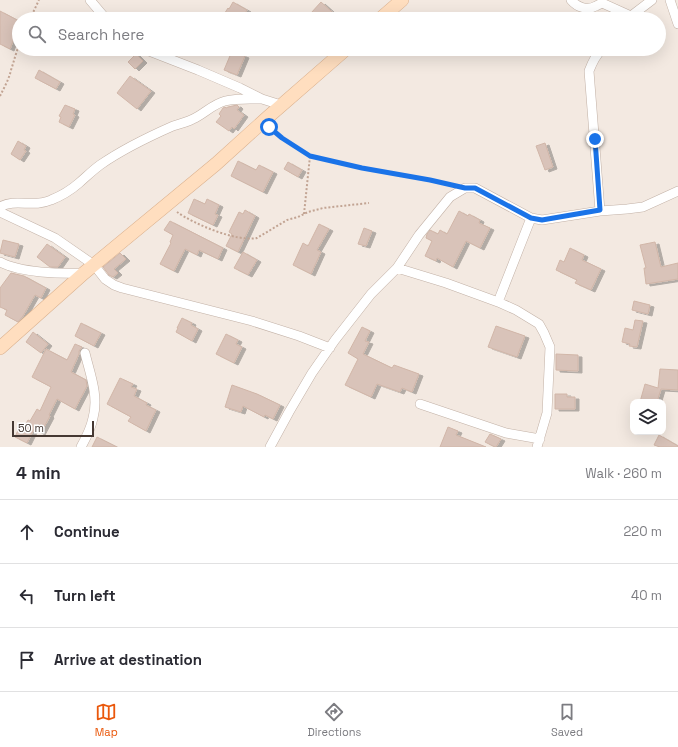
<!DOCTYPE html>
<meta charset="utf-8">
<style>
body{margin:0;font-family:"Space Grotesk",sans-serif;background:#f2f2f3;color:#2b2b33}
.controls{position:absolute;right:12px;bottom:12px;display:grid;overflow:hidden;border-radius:8px;box-shadow:0 4px 16px #0002}
.controls button{width:36px;height:36px;display:grid;place-items:center;padding:0;border:0;border-bottom:1px solid #e1e1e2;background:#fff;color:#2b2b33;font:20px sans-serif}
.scale{position:absolute;left:12px;bottom:10px;width:82px;box-sizing:border-box;padding-left:4px;border:2px solid #453832;border-top:0;font-size:11px;line-height:14px;white-space:nowrap;color:#453832;-webkit-text-stroke:3px #fff;paint-order:stroke}
.stop{position:absolute;width:12px;height:12px;margin:-9px;border:3px solid #1a73e8;border-radius:50%;background:#fff}
.stop.end{background:#1a73e8;border-color:#fff;box-shadow:0 1px 4px #0008}
.list{margin:0;padding:0;list-style:none}
h2{display:flex;justify-content:space-between;align-items:center;height:52px;margin:0;padding:0 16px;font-size:17px}
h2 small{font-size:13px;font-weight:400;color:#7c7c81}
.list li{display:grid;grid-template-columns:26px 1fr auto;gap:12px;align-items:center;box-sizing:border-box;height:64px;padding:0 16px;border-top:1px solid #e1e1e2}
.list b{display:block;font-size:15px;white-space:nowrap}
.list em{font-size:13px;font-style:normal;color:#7c7c81}
.icon{flex:none;width:22px;height:22px;fill:none;stroke:currentColor;stroke-width:2;stroke-linecap:round;stroke-linejoin:round}
.map{position:relative;flex:none;width:678px;height:447px;overflow:hidden}
.search{position:absolute;background:#fff;box-shadow:0 4px 16px #0002;left:12px;right:12px;top:12px;height:44px;display:flex;align-items:center;gap:10px;box-sizing:border-box;padding:0 14px;border-radius:22px;color:#7c7c81;font-size:15px}
.sheet{height:244px;background:#fff}
nav{display:flex;justify-content:space-around;align-items:center;box-sizing:border-box;height:56px;border-top:1px solid #e1e1e2;background:#fff;font-size:11px;color:#7c7c81}
nav a{display:grid;justify-items:center;gap:2px}
nav .on{color:#ea580c}
.map>svg:first-child{display:block}
.building{fill:#d9c3b9;stroke:#d1b6a8;filter:url(#shadow)}
.lines{fill:none;stroke-linecap:round;stroke-linejoin:round}
.street-casing{stroke:#c2b1a6;stroke-width:10}
.secondary-casing{stroke:#dbb18e;stroke-width:14}
.path{stroke:#c2a493;stroke-width:2;stroke-dasharray:2 2;stroke-linecap:butt}
.street{stroke:#fff;stroke-width:9}
.secondary{stroke:#ffdebf;stroke-width:13}
.route{stroke:#1a73e8;stroke-width:5}
</style>
<div class="map">
<svg width="678" height="447" viewBox="0 0 678 447">
<defs>
<filter id="shadow"><feDropShadow dx="4" dy="2" stdDeviation="0" flood-color="#0004"/></filter>
</defs>
<rect width="100%" height="100%" fill="#f3e9e1"/>
<!-- building -->
<path class="building" d="M233,2l14,8 -5,9h-21l7,-11 1,1z
M321,2l19,17h-23l-6,-6z
M0,11l19,10v4l-3,5 3,2v3l-4,7 -2,-1 -3,8 -10,-5z
M232,51l13,5 -8,19 -13,-5z
M136,54l7,7 -8,8 -7,-7z
M39,70l21,12 -4,7 -21,-11z
M130,76l21,15 -14,18 -20,-16z
M65,105l10,4 -2,5 2,1 -6,12 -10,-5 2,-5 -2,-1z
M237,105l2,2 -2,3 7,5 -10,14 -2,-2 -3,4 -13,-9 5,-6 -2,-2 4,-6 2,-1 1,1 2,-1z
M18,141l8,5 -2,4 2,1 -6,9 -9,-6z
M545,143l8,24 -8,3 -9,-24z
M238,161l18,9 3,-5 14,7 -10,20 -32,-16z
M288,162l14,8 -4,7 -14,-8z
M194,199l11,5 2,-5 12,6 -4,9 3,1 -5,10 -25,-12z
M245,210l10,6 -17,36 -12,-6 6,-12 -3,-2 10,-20 4,2z
M459,211l9,5 1,-2 11,6 -1,3 11,5 -10,20 -14,-7 -13,26 -16,-9 -1,3 -11,-5 7,-15 -6,-3 1,-4 3,-4 8,4 2,-4 7,4z
M170,221l53,27 -5,11 -19,-9 -2,5 -12,-6 -11,22 -14,-7 11,-21 -1,-1 3,-7 -9,-5z
M319,224l10,5 -12,21 4,2 -10,22 -18,-9 10,-22 5,3z
M364,228l8,3 -6,15 -8,-2z
M3,240l16,4 -4,13 -15,-4z
M655,242l6,25 17,-4v16l-32,5 -2,-16h2l-6,-23z
M47,244l18,13 -7,10h-8l-13,-10z
M570,248l14,7 -2,5 19,9 -10,21 -16,-7 2,-3 -21,-10 4,-10 4,2z
M243,252l14,8 -9,15 -14,-7z
M120,253l6,6 -12,10 4,4 -5,4 -4,-2 -6,-8z
M11,273l13,3 22,12 -5,10 -6,-3 -12,21 -5,6 -13,-7 2,-5 -7,-3v-19z
M634,301l16,4 -2,9 -16,-4z
M182,318l10,5 -1,2 7,4 -6,12 -16,-9 2,-4h-1z
M635,320l8,1 -6,26 -8,-1 1,-2 -8,-2 3,-14 8,2z
M81,323l20,10 -7,13 -19,-10z
M496,326l29,10 -8,21 -29,-10z
M362,327l8,4 -5,10 4,1 -6,12 29,14 2,-3 25,9 -7,18 -10,-4 -2,4 -23,-8 -6,13 -26,-12 13,-26 -10,-6z
M33,332l15,12 -7,9 -15,-11z
M226,334l12,6 -2,4 6,3 -8,16 -18,-9z
M75,344l7,3 -3,4v3l-8,18 15,8 1,6 -12,23 -18,-10 -8,16 1,1 -9,17 -7,-4 -7,14 -12,-6 4,-9 4,1 5,-9 2,1 7,-12 3,2 11,-24 -19,-10 14,-28 21,11z
M556,354l22,1v16l-22,-1z
M660,369l18,1v20l-17,-1 -4,13h-17l5,-18 13,4z
M120,378l13,6 -2,3 6,2 -3,7 13,7 -1,2 10,5 -10,21 -18,-10 3,-4 -24,-13z
M232,385l25,9 23,11 -7,14 -8,-4 -1,2 -21,-11 -2,6 -16,-5z
M555,394h12v3h8v12h-20z
M448,427l10,4 -2,4 30,12h-46z
M490,434l11,5 -5,8h-1l-10,-5z
M659,435l19,11v1h-18l-6,-2z
M97,437l20,10h-25z"/>
<g class="lines">
<defs>
<path id="street" d="M90,0l16,19
M571,0c6,7 16,11 25,6 2,-1 4,-2 6,-3l29,13
M670,0l8,24
M628,19l3,-3 21,-16
M144,49l54,21 42,18 22,11 19,6
M602,49c-7,7 -10,14 -13,22l11,140 27,-2 16,-2 35,-16
M0,207c15,-9 33,1 51,-7 10,-4 20,-10 28,-17 7,-6 14,-13 21,-18 23,-16 48,-28 73,-39 7,-2 14,-4 20,-7 11,-5 20,-15 32,-18 12,-3 25,-2 37,-2
M0,212l55,26 39,27 11,14 9,6 8,3 130,33 47,15 31,12
M0,262c20,11 61,12 84,11
M397,268l22,-33 31,-38 15,-9h10l56,30 11,2 58,-9
M498,302l33,-84
M420,404l86,29 34,6
M81,447c5,-9 10,-19 12,-29 6,-22 -3,-44 -8,-65
M270,447l19,-35 23,-39 23,-33 36,-46 26,-26 49,15 52,19 18,8 23,14 5,9 6,14 -3,66 -10,34"/>
<path id="secondary" d="M380,19l22,-19
M0,348l84,-75 132,-109 52,-47 78,-68"/>
</defs>
<!-- street casing -->
<use href="#street" class="street-casing"/>
<!-- secondary casing -->
<use href="#secondary" class="secondary-casing"/>
<!-- path -->
<path class="path" d="M30,19l9,-19
M0,96c4,-8 9,-17 11,-26 3,-9 5,-17 8,-25
M272,129l10,9 28,18 52,12 68,12 21,5
M177,212c17,12 59,30 80,26l30,-18 11,-3 10,-5 15,-4 46,-5
M304,214l6,-58"/>
<!-- street -->
<use href="#street" class="street"/>
<!-- secondary -->
<use href="#secondary" class="secondary"/>
</g>
<g class="lines">
<!-- route -->
<path class="route" d="M269,127l13,11 28,18 52,12 68,12 35,8h10l56,30 11,2 58,-10 -5,-71"/>
</g>
</svg>
<div class="controls">
<button><svg class="icon" aria-label="layers" viewBox="0 0 24 24"><path d="M12 4l9 5-9 5-9-5zM3 14l9 5 9-5"/></svg></button>
</div>
<div class="scale">50 m</div>
<div class="stop" style="left:269px;top:127px"></div>
<div class="stop end" style="left:595px;top:139px"></div>
<div class="search"><svg class="icon" aria-label="search" viewBox="0 0 24 24"><circle cx="10" cy="10" r="6"/><path d="M15 15l6 6"/></svg>Search here</div>
</div>
<section class="sheet">
<h2>4 min<small>Walk · 260 m</small></h2>
<ul class="list">
<li><svg class="icon" aria-label="ahead" viewBox="0 0 24 24"><path d="M12 20V5M6 11l6-6 6 6"/></svg><div><b>Continue</b></div><em>220 m</em></li>
<li><svg class="icon" aria-label="left" viewBox="0 0 24 24"><path d="M17 20v-9H6M10 6l-5 5 5 5"/></svg><div><b>Turn left</b></div><em>40 m</em></li>
<li><svg class="icon" aria-label="arrive" viewBox="0 0 24 24"><path d="M6 21V4h12l-3 4 3 4H6"/></svg><div><b>Arrive at destination</b></div></li>
</ul>
</section>
<nav>
<a class="on"><svg class="icon" aria-label="map" viewBox="0 0 24 24"><path d="M3 6l6-2 6 2 6-2v14l-6 2-6-2-6 2zM9 4v14M15 6v14"/></svg>Map</a>
<a><svg class="icon" aria-label="directions" viewBox="0 0 24 24"><path d="M12 3l9 9-9 9-9-9zM9 14v-3h6M13 9l2 2-2 2"/></svg>Directions</a>
<a><svg class="icon" aria-label="saved" viewBox="0 0 24 24"><path d="M7 4h10v16l-5-4-5 4z"/></svg>Saved</a>
</nav>
